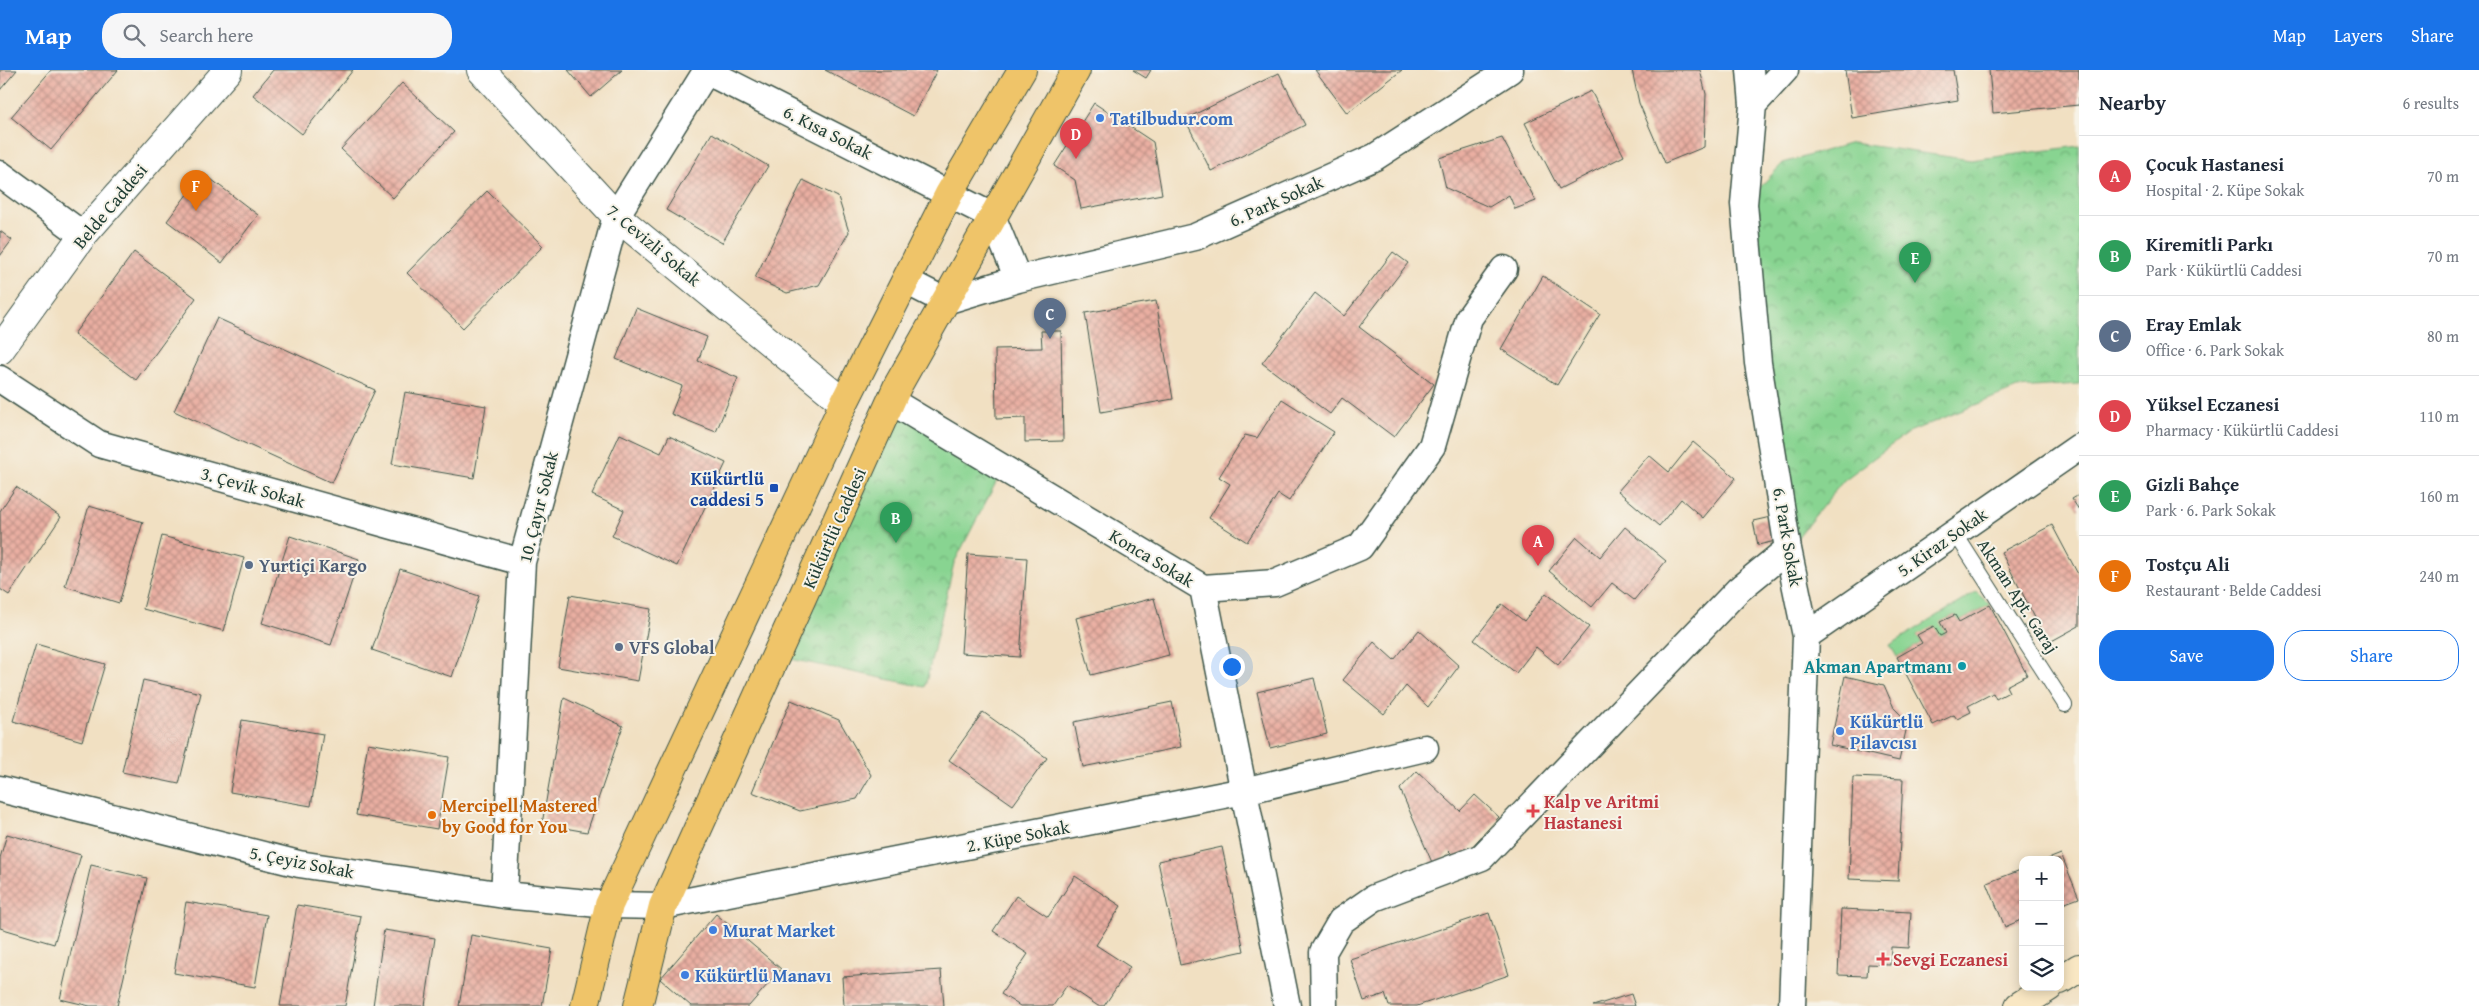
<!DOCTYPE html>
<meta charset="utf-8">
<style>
body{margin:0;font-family:"Gentium Book Plus",serif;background:#f6f6f7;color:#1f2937}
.controls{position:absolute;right:15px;bottom:15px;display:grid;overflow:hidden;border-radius:10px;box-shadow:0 2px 12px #0003}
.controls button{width:45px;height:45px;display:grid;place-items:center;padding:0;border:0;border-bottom:1px solid #e0e1e3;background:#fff;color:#1f2937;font:25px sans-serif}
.you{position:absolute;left:1231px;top:596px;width:18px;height:18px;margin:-12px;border:4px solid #fff;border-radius:50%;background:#1a73e8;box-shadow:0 0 0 8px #1a73e833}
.badge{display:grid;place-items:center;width:32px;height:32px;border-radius:50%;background:#1a73e8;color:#fff;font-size:16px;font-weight:700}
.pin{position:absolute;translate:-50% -41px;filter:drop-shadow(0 1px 2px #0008)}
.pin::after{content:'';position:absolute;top:26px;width:18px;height:15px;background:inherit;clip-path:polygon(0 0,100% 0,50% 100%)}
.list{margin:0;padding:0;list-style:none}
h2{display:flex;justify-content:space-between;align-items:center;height:65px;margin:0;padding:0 20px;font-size:21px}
h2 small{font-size:16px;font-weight:400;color:#747a83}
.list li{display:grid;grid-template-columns:32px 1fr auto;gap:15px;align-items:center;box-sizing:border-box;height:80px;padding:0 20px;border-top:1px solid #e0e1e3}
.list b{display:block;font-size:19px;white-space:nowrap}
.list p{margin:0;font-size:16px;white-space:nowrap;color:#747a83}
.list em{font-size:16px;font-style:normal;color:#747a83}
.actions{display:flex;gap:10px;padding:15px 20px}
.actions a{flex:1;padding:11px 0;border:1px solid #1a73e8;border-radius:20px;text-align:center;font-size:18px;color:#1a73e8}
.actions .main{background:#1a73e8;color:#fff}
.icon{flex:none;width:28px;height:28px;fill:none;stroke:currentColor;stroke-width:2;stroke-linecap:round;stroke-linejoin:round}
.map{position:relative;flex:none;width:2079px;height:936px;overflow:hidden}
header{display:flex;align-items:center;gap:30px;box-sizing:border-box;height:70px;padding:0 25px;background:#1a73e8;color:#fff}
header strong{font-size:24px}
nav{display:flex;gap:28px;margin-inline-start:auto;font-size:18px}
.search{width:350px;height:45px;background:#f6f6f7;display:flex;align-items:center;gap:12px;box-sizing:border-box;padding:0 18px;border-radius:20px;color:#747a83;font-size:19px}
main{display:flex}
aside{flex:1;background:#fff}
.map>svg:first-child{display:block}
.green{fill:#88d491;stroke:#548862}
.park{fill:url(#park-crowns);stroke:#548862}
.building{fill:url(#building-cross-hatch)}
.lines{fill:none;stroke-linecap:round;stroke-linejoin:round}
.service-casing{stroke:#3e5549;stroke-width:16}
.minor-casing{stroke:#3e5549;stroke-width:29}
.tertiary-casing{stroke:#3e5549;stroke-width:30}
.secondary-casing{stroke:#3e5549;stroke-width:30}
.primary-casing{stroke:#3e5549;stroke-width:30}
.service{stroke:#fff;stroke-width:14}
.minor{stroke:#fff;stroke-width:26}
.tertiary{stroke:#fff;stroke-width:28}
.secondary{stroke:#f9e7c3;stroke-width:28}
.primary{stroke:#efc469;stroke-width:28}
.shop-dot{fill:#3f7fe0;stroke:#f7f3e8;stroke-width:2}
.transit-dot{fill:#1a4fb4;stroke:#f7f3e8;stroke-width:2}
.service-dot{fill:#5c6f8a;stroke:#f7f3e8;stroke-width:2}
.culture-dot{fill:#0f9aa8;stroke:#f7f3e8;stroke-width:2}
.health-dot{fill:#e0444e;stroke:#f7f3e8;stroke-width:2}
.food-dot{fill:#e8710a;stroke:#f7f3e8;stroke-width:2}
.labels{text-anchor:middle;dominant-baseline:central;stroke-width:4;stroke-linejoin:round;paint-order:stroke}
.shop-label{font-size:18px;font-weight:bold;fill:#366cbe;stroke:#f7f3e8;text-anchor:start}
.street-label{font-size:18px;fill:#1f3d34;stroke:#f7f3e8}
.transit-label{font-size:18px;font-weight:bold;fill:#164399;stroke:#f7f3e8;text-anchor:end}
.service-label{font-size:18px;font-weight:bold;fill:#4e5e75;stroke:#f7f3e8;text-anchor:start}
.culture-label{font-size:18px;font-weight:bold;fill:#0d838f;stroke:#f7f3e8;text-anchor:end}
.health-label{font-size:18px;font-weight:bold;fill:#be3a42;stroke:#f7f3e8;text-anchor:start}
.food-label{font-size:18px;font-weight:bold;fill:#c56008;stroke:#f7f3e8;text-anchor:start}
</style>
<header>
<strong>Map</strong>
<div class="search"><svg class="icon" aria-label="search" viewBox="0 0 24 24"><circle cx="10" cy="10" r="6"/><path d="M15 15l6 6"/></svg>Search here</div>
<nav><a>Map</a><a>Layers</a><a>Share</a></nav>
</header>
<main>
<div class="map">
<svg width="2079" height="936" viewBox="0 0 2079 936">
<defs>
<pattern id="park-crowns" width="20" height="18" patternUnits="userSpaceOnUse" patternTransform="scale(1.25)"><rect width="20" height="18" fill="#88d491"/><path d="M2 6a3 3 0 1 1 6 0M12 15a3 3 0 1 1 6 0" fill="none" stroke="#6fad77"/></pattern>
<pattern id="building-cross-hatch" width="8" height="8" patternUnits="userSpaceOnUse" patternTransform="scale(1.25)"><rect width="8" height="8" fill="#eaafa2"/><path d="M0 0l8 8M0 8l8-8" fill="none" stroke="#bd9085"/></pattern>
</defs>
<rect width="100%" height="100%" fill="#f7f3e8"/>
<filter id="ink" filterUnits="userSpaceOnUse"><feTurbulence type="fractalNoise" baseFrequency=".02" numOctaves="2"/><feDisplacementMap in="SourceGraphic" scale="10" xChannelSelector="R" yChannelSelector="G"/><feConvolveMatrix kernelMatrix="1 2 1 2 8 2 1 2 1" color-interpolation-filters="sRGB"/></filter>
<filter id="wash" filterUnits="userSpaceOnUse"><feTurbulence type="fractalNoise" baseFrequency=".0096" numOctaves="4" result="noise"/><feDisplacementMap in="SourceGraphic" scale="20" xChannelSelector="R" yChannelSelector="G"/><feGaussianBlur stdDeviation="1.12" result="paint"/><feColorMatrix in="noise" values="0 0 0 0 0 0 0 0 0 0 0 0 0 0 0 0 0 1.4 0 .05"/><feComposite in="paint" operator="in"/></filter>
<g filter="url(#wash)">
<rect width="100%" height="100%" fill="#f1e0c2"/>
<!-- green -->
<path class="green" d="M1976,522l14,13 -31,17 -4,-7 -14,7 5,11 -6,3 -23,-1 5,8 -25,14 -7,-12z"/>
<!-- park -->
<path class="park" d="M1852,73l119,17 108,-14v238l-62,4 -108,44 -65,48 -56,69 -44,-345 39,-41z
M891,331l112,68 -49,94 -29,124 -149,-31z"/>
<g id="blocks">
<!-- building -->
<path class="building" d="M0,0h17l-17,20z
M51,0h67l-67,80 -40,-33z
M273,0h80l-51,64 -49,-39z
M568,0h54l-31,27z
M825,0h112l-24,46z
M1133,0h18l-5,8z
M1315,0h87l-55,43z
M1632,0h68l6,24 -2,53 -39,16 -26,-60z
M1845,0h108l5,30 -106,18z
M1989,0h90v35l-86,8z
M1279,3l26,52 -94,46 -26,-52z
M402,13l52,49 -61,66 -52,-49z
M1591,21l33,65 -65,33 -34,-66z
M1094,33l59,39 9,52 -81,15 -6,-29 -21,-14z
M712,63l56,33 -46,77 -56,-33z
M1502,68l34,63 -21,8 -6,-14 -20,12 -43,-19 -7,-30z
M203,103l55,42 -36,48 -55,-42z
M803,110l35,17 11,35 -30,53 -32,8 -32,-15z
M487,121l56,55 -80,82 -56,-55z
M0,161l12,9 -12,16z
M134,182l62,46 -60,82 -62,-46z
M1393,182l15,11 -49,64 75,57 -40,53 -52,-39 -12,16 -68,-51 53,-70 29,23z
M1543,206l57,38 -43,71 -56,-36z
M1156,231l17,98 -72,13 -16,-99z
M636,238l71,29 -9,24 40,17 -22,54 -45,-18 11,-28 -66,-27z
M217,248l158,72 -43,93 -158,-72z
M1041,261h20l2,110 -38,1v-24l-29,1 -1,-70 47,-1z
M405,322l81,14 -12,72 -82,-14z
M1282,329l52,33 -45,69 -11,-7 -31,48 -38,-24 21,-34 -11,-7 26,-42 12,3z
M620,364l41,19 8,-17 57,27 -49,103 -65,-30 12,-26 -32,-15z
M1693,372l43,36 -33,40 -22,-19 -22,27 -41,-35 31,-36 20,17z
M16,417l45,30 -52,78 -9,-6v-78z
M2079,425v15l-7,-11z
M89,436l54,16 -24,81 -54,-17z
M1775,446l5,24 -22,5 -5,-24z
M2052,455l27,51v50l-31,17 -47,-91z
M1625,457l41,34 -32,39 -22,-17 -20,24 -43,-36 28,-34 23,20z
M162,466l82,22 -20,73 -81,-22z
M290,466l69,23 -28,86 -69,-22z
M968,484l59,4 -7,99 -59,-4z
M400,499l79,27 -27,81 -80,-27z
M1546,523l43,34 -31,38 -22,-18 -20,26 -42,-33 28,-36 22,17z
M570,525l81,14 -13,72 -80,-14z
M1154,528l15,57 -78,20 -15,-57z
M1990,535l37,70 -21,11 3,6 -13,7 -3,-6 -25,13 3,6 -14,7 -3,-4 -21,10 -36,-68 25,-14 -5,-8 17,-9 6,10 6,-3 -6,-11 15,-7 4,7z
M1419,560l40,36 -31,41 -22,-21 -22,28 -41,-34 31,-38 20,18z
M36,574l69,20 -23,77 -69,-20z
M1845,606l39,9 10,23 14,14 -9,39 -69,-16z
M1314,608l13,56 -57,14 -13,-56z
M143,610l58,13 -22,91 -57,-12z
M564,628l59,28 -36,106 -45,-8z
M791,630l48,20 32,55 -14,24 -57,12 -48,-19z
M1172,632l9,45 -98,20 -9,-45z
M983,642l64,46 -34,47 -64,-45z
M242,650l81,14 -12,72 -81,-14z
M368,673l81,14 -12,72 -81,-14z
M1417,701l43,40 15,-16 24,22 -40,44 -10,-10 -15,16 -34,-78z
M1853,707l50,2 -5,102 -49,-2z
M7,764l74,21 -27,89 -54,-16v-70z
M1222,777l22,104 -64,14 -22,-104z
M2061,784l18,44 -19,7v-45h-14z
M91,795l56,13 -30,128h-27l-30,-7z
M2023,799v50l-18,8 -18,-44z
M1075,806l46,30 -25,39 34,22 -26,39h-6l-31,-21 -14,21h-33l-19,-12 27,-40 -35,-23 23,-35 32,21z
M186,832l81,13 -12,72 -81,-14z
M297,835l64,11 -16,90h-65z
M1841,839l70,3 -2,36 -18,-1 -1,18 -22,-1 -1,12 -29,-1z
M1489,843l20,62 -92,31h-28l-4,-12 -21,7 -14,-42z
M716,844l65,55 -32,37h-58l-31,-27z
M384,860l51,8 -10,68h-52z
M471,865l81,14 -10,57h-83z
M941,900l3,36h-100l-2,-29z
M1631,924l4,12h-42z"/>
</g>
</g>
<g filter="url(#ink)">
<use href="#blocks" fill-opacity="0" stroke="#3e5549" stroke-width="1"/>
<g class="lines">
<defs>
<path id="service" d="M1955,463l110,172"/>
<path id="minor" d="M1750,0l3,35 -9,99 14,159 30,186 18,87 -14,370
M706,1l286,145 26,63
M1753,35l32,-35
M0,104l83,61
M906,211l39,20 73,-22 177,-42 180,-80 135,-87
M0,309l99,65 423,118
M891,331l312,187 84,418
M1203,518l72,-5 85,-36 72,-101 37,-128 35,-49
M1806,566l273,-189
M0,719l299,75 205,31 105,10 54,1 581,-115 181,-43
M504,825l18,-333 94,-346 91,-146
M1324,936l-1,-54 18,-31 33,-23 108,-41 256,-267 50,-41"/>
<path id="tertiary" d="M481,0l135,146 228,187
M0,280l83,-115 145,-165"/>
<path id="secondary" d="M2060,910l19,-12
M2019,936l30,-19"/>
<path id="primary" d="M585,936l24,-101 235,-502 105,-209 73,-124
M638,936l25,-100 235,-521 178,-315"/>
</defs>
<!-- service casing -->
<use href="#service" class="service-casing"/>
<!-- minor casing -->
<use href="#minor" class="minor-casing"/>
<!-- tertiary casing -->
<use href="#tertiary" class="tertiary-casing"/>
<!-- secondary casing -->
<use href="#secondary" class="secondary-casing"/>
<!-- primary casing -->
<use href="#primary" class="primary-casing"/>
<!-- service -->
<use href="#service" class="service"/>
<!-- minor -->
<use href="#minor" class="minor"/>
<!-- tertiary -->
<use href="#tertiary" class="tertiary"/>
<!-- secondary -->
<use href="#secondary" class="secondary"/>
<!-- primary -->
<use href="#primary" class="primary"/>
</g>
</g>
<!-- markers -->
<g class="shop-dot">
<circle cx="1100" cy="48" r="5"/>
<circle cx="1840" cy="661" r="5"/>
<circle cx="713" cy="860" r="5"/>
<circle cx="685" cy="905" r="5"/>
</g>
<rect class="transit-dot" x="769" y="413" width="10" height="10" rx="2.5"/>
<g class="service-dot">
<circle cx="249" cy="495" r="5"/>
<circle cx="619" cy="577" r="5"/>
</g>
<circle class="culture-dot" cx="1962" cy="596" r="5"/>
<g class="health-dot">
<path d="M1530.5 733.5h5v5h5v5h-5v5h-5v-5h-5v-5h5z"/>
<path d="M1880.5 881.5h5v5h5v5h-5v5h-5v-5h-5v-5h5z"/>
</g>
<circle class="food-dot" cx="432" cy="745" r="5"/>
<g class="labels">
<!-- shop labels -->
<g class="shop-label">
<text x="1110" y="48">Tatilbudur.com</text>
<text x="1850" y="651">Kükürtlü<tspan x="1850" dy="21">Pilavcısı</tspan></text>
<text x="723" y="860">Murat Market</text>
<text x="695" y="905">Kükürtlü Manavı</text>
</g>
<!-- street labels -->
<g class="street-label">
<text transform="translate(828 62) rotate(27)">6. Kısa Sokak</text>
<text transform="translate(1276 131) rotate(-24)">6. Park Sokak</text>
<text transform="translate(110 136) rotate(-50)">Belde Caddesi</text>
<text transform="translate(654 175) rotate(40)">7. Cevizli Sokak</text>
<text transform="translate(253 417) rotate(16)">3. Çevik Sokak</text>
<text transform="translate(538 437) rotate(-76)">10. Çayır Sokak</text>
<text transform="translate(834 458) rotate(-66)">Kükürtlü Caddesi</text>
<text transform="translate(1788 467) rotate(80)">6. Park Sokak</text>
<text transform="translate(1942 472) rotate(-35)">5. Kiraz Sokak</text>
<text transform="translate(1152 488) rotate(31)">Konca Sokak</text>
<text transform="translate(2018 526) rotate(57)">Akman Apt. Garaj</text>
<text transform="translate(1018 766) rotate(-11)">2. Küpe Sokak</text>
<text transform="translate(302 792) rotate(11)">5. Çeyiz Sokak</text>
</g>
<!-- transit labels -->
<g class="transit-label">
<text x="764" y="408">Kükürtlü<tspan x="764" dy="21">caddesi 5</tspan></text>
</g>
<!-- service labels -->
<g class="service-label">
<text x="259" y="495">Yurtiçi Kargo</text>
<text x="629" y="577">VFS Global</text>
</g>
<!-- culture labels -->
<g class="culture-label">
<text x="1952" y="596">Akman Apartmanı</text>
</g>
<!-- health labels -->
<g class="health-label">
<text x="1544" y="731">Kalp ve Aritmi<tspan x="1544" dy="21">Hastanesi</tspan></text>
<text x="1893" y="889">Sevgi Eczanesi</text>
</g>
<!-- food labels -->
<g class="food-label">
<text x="442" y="735">Mercipell Mastered<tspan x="442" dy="21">by Good for You</tspan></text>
</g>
</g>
</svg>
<div class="controls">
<button>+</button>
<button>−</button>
<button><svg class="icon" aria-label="layers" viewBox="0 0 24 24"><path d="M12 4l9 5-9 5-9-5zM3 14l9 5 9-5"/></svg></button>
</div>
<div class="you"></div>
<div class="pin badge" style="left:1538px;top:496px;background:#e0444e">A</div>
<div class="pin badge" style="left:896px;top:473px;background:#2e9e5b">B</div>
<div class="pin badge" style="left:1050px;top:269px;background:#5c6f8a">C</div>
<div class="pin badge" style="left:1076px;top:89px;background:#e0444e">D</div>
<div class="pin badge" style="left:1915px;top:213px;background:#2e9e5b">E</div>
<div class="pin badge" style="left:196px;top:141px;background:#e8710a">F</div>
</div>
<aside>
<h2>Nearby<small>6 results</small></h2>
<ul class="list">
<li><span class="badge" style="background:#e0444e">A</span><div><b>Çocuk Hastanesi</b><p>Hospital · 2. Küpe Sokak</p></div><em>70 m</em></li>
<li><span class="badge" style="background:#2e9e5b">B</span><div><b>Kiremitli Parkı</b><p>Park · Kükürtlü Caddesi</p></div><em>70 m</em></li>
<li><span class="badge" style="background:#5c6f8a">C</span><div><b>Eray Emlak</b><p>Office · 6. Park Sokak</p></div><em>80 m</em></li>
<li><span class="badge" style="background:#e0444e">D</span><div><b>Yüksel Eczanesi</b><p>Pharmacy · Kükürtlü Caddesi</p></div><em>110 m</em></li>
<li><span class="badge" style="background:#2e9e5b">E</span><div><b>Gizli Bahçe</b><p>Park · 6. Park Sokak</p></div><em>160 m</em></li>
<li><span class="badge" style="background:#e8710a">F</span><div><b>Tostçu Ali</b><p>Restaurant · Belde Caddesi</p></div><em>240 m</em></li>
</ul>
<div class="actions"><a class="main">Save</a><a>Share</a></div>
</aside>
</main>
